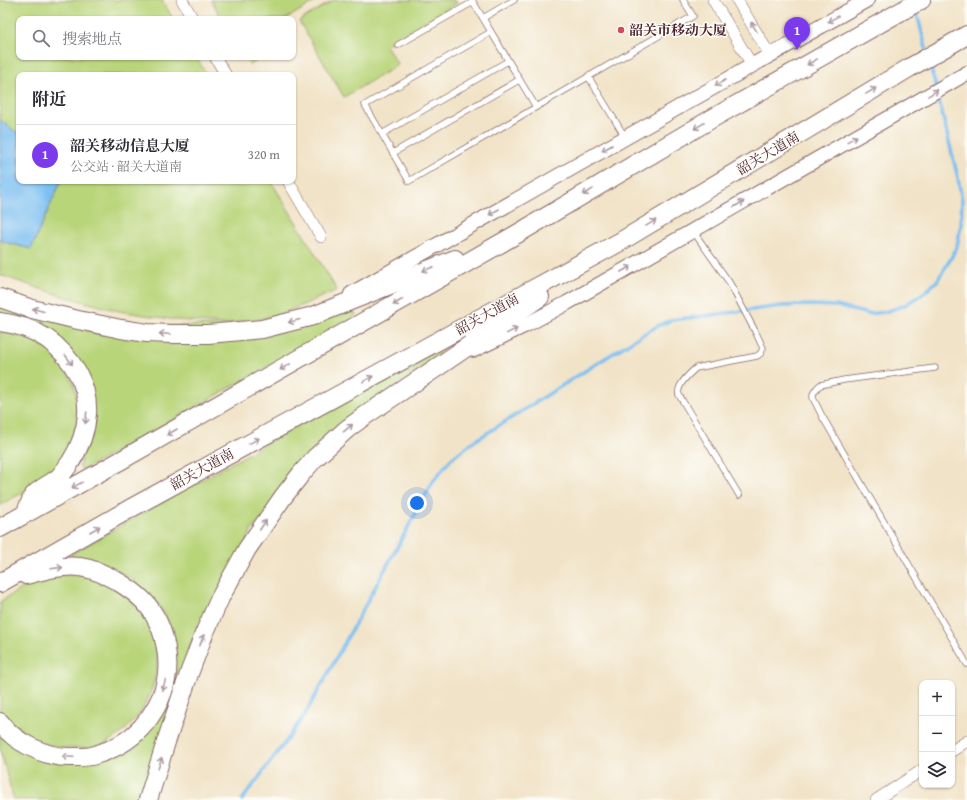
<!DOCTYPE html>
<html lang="zh">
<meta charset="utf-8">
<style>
body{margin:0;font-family:"Gentium Book Plus","Noto Serif SC",serif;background:#f2f2f3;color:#2b2b33}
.controls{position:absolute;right:12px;bottom:12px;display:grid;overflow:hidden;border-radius:8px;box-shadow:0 1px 3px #0004}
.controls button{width:36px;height:36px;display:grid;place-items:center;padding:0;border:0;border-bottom:1px solid #e1e1e2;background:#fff;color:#2b2b33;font:20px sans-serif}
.you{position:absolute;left:417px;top:503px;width:14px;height:14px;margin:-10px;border:3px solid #fff;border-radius:50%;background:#1a73e8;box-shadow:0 0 0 6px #1a73e833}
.badge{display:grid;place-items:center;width:26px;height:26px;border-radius:50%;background:#7c3aed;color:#fff;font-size:13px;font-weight:700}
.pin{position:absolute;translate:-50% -33px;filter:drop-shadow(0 1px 2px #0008)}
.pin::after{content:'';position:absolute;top:21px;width:14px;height:12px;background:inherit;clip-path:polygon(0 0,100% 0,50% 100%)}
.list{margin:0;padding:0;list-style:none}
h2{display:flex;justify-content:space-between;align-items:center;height:52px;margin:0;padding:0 16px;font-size:17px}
h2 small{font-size:13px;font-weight:400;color:#7c7c81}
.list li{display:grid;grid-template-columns:26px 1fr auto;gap:12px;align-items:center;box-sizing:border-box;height:60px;padding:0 16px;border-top:1px solid #e1e1e2}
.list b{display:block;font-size:15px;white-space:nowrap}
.list p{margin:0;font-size:13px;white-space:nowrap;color:#7c7c81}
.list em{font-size:13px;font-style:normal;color:#7c7c81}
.icon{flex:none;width:22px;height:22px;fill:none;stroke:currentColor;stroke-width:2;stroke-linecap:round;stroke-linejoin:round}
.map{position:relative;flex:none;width:967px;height:800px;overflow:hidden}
.search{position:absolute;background:#fff;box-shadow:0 1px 3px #0004;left:16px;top:16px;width:280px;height:44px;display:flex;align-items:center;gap:10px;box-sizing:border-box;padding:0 14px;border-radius:8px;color:#7c7c81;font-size:15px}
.panel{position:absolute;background:#fff;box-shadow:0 1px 3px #0004;left:16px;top:72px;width:280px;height:112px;border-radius:8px}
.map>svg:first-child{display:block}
.green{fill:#b9d57a;stroke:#827a52}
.water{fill:#7bbff1;stroke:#626f8e}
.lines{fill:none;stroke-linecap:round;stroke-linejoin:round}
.stream{stroke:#7bbff1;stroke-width:3.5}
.service-casing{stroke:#846462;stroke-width:7}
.minor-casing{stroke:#846462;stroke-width:12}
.tertiary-casing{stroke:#846462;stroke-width:16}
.trunk-casing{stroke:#846462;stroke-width:20}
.service{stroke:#fff;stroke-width:5.5}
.minor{stroke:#fff;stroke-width:11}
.tertiary{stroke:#fff;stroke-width:14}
.trunk{stroke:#fff;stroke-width:18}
.oneway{stroke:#ae9aa0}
.poi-dot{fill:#d1495b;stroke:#fdfcf7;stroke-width:1.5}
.labels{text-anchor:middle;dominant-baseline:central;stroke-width:3;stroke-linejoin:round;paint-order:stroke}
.poi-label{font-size:14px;font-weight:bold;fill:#4a1f2b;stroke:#fdfcf7;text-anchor:start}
.street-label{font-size:14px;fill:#4a1f2b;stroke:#fdfcf7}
</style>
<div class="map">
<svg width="967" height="800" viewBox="0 0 967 800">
<rect width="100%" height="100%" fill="#fdfcf7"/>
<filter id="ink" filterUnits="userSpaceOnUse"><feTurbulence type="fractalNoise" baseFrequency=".025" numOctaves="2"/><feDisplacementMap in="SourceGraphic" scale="8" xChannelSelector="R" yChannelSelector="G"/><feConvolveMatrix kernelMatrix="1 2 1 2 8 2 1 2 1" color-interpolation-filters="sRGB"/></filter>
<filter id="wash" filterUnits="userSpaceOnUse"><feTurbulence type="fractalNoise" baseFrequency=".012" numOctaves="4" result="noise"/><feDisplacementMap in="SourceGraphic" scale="16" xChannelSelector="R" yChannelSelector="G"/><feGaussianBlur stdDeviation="0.9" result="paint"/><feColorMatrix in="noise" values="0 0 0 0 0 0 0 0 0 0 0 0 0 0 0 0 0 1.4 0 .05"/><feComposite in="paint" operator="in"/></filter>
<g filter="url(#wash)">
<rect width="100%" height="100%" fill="#f1e3c7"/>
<!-- green -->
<path class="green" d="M0,0h162l11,19h-154v38h177l11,18h-188v59l-19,-14z
M211,0h107l-31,18v1h-65z
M334,0h121l2,3 -71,42 12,20 -54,32 -45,-76z
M245,57h18l-13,8z
M61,181h210l66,109 -34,15 -24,10 -25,5 -30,4 -48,-4 -57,-9 -60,-16 -59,-20v-35l8,3 23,6z
M0,306l77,21 231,-3 43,-12h3l2,2 -3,5 -268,150 -5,-1 -1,-1 2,-5 6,-85 -87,-60z
M0,330l13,1 30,14 19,19 12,20 2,10 2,23 -5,21 -8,19 -21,24 -44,24z
M438,350l1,4 -5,5 -86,59 -97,113 -111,269h-126l-14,-50v-17l39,26 101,-21 33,-99c-2,-5 -2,-10 -4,-15 -13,-35 -60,-67 -98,-65v-5l357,-202z
M70,574c5,1 12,0 18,2 14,3 25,12 37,20 9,7 16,15 22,25 3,6 7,13 9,19 1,7 1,15 1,21 -1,38 -27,77 -65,87 -4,1 -8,0 -12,0 -14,0 -23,0 -36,-5 -18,-7 -32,-16 -44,-31v-110l19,-12 30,-13z"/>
<!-- water -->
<path class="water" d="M0,120l19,14v47h42l-30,68 -23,-6 -8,-3z"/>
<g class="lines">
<!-- stream -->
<path class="stream" d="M916,10l11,42
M929,62l7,25
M242,800l47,-63 16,-23 17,-30 112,-204 17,-21 19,-15 167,-106 22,-13 13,-5 110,-14 27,-1 28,1 31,8 17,-2 20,-7 19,-12 13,-12 13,-21 7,-14 4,-21 1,-24 -4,-23 -21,-85"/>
</g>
</g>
<g filter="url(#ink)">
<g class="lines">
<defs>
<path id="service" d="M472,0l64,107
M483,18l31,-18
M491,32l-126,73 44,76 284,-165 -10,-16
M398,45l75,-43
M588,76l37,61
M382,134l126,-73
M393,153l126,-73
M693,231l36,51 27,51 7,15 -2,5 -4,3 -61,12c-7,6 -20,18 -17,27l60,100
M935,368l-91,12 -24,5 -3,3 -4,6v4l9,18 145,248"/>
<path id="minor" d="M182,0l11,19
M713,0l39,65
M737,0l33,55
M215,57l11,18
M288,181l33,56
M952,751l15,-10
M876,800l46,-30"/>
<path id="tertiary" d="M351,294l516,-294
M474,350l52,-25 41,-22 400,-230"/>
<path id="trunk" d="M0,298l32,11 46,11 43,9 26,4 24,1h37l54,-5 51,-13 142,-57
M0,322c34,4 61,21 78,52 7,13 10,25 9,40 -1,17 -8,35 -17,49 -3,4 -7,10 -11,14 -7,6 -20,12 -25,18 -4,6 -6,13 -9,19
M0,528l111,-62 406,-232 196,-116 208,-118
M0,583l133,-76 485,-264 291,-175 58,-33
M0,722c13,19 44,35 68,35 8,0 19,1 27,-2 17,-5 34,-14 46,-27 12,-13 22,-31 25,-48 4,-20 -1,-48 -12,-65 -6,-12 -21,-24 -32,-31 -13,-8 -27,-15 -42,-17 -18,-2 -36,3 -54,8
M148,800l18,-58 24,-71 14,-37 16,-36 27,-49 36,-52 18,-23 14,-16 32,-29 19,-14 73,-49 101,-69"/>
</defs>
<!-- service casing -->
<use href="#service" class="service-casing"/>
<!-- minor casing -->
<use href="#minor" class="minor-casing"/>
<!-- tertiary casing -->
<use href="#tertiary" class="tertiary-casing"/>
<!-- trunk casing -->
<use href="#trunk" class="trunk-casing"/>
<!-- service -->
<use href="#service" class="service"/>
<!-- minor -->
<use href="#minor" class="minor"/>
<!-- tertiary -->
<use href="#tertiary" class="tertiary"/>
<!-- trunk -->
<use href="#trunk" class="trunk"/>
</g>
<!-- one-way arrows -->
<defs><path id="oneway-shaft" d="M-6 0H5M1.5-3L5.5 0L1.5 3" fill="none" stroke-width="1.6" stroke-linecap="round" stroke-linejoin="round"/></defs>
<g class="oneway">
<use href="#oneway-shaft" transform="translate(833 19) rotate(151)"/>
<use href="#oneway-shaft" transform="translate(754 27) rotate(-121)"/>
<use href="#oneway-shaft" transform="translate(812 62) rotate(150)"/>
<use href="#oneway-shaft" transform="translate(720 83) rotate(150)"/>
<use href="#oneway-shaft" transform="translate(871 91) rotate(-31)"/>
<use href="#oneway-shaft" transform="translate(933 93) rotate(-31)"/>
<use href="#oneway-shaft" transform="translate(699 126) rotate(149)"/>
<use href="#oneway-shaft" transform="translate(852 139) rotate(-29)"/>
<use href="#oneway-shaft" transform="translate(607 148) rotate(150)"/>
<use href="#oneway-shaft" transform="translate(588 192) rotate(149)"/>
<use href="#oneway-shaft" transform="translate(739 204) rotate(-30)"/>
<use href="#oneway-shaft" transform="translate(494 212) rotate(150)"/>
<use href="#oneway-shaft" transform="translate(651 223) rotate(-31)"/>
<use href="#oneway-shaft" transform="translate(428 269) rotate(158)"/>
<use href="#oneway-shaft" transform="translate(626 269) rotate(-30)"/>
<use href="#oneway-shaft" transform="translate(398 302) rotate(150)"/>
<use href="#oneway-shaft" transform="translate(38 310) rotate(-166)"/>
<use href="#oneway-shaft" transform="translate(294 321) rotate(165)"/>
<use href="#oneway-shaft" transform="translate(512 331) rotate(-26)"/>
<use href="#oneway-shaft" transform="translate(165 334) rotate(-177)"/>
<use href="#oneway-shaft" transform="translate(69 360) rotate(53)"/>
<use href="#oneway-shaft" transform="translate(285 367) rotate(150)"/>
<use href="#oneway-shaft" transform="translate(368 379) rotate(-29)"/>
<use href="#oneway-shaft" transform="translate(86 418) rotate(97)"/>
<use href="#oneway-shaft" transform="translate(348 428) rotate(-39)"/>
<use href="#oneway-shaft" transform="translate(172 432) rotate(150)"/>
<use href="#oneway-shaft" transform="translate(254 441) rotate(-29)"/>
<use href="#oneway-shaft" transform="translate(77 485) rotate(151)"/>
<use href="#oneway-shaft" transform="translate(263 525) rotate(-56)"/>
<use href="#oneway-shaft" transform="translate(95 529) rotate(-30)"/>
<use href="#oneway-shaft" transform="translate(57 568) rotate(-7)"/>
<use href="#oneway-shaft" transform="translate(202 640) rotate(-69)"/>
<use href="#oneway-shaft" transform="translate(164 685) rotate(106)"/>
<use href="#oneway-shaft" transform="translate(68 757) rotate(-177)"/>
<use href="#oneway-shaft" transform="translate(160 763) rotate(-72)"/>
</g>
</g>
<!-- markers -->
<circle class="poi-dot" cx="621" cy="30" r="4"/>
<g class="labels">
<!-- poi labels -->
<g class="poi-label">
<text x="629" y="30">韶关市移动大厦</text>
</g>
<!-- street labels -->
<g class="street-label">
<text transform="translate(768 153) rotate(-31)">韶关大道南</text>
<text transform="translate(487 314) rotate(-29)">韶关大道南</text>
<text transform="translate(202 469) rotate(-29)">韶关大道南</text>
</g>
</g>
</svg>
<div class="controls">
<button>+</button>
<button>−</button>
<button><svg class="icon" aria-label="layers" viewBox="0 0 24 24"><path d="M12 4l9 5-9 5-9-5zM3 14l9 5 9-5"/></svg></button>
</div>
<div class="you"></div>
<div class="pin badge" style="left:797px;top:50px">1</div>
<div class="search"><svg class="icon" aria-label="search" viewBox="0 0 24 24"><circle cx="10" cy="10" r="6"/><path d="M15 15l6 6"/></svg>搜索地点</div>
<section class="panel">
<h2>附近<small></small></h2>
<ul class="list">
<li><span class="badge">1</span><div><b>韶关移动信息大厦</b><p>公交站 · 韶关大道南</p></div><em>320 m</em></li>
</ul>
</section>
</div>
